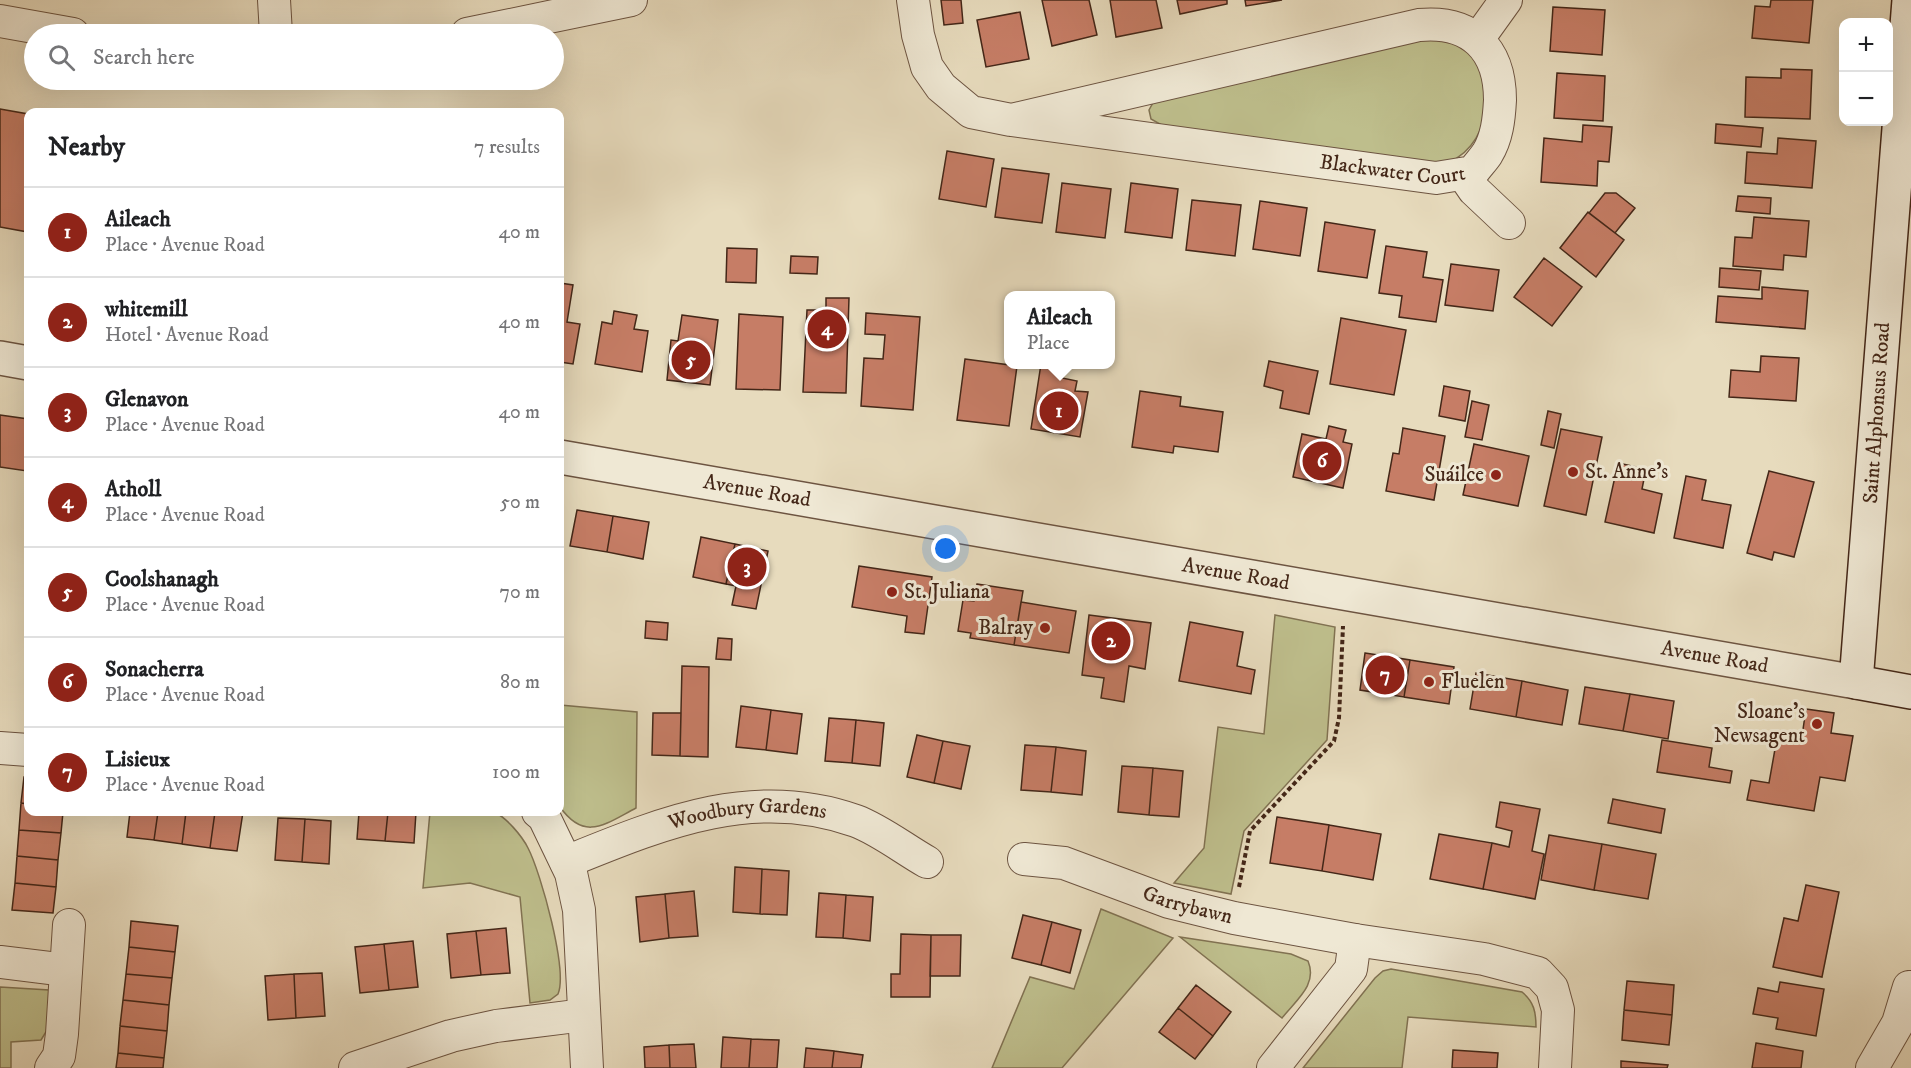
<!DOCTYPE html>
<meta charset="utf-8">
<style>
body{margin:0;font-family:"IM FELL DW Pica",serif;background:#f2f2f2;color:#202124}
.controls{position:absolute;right:18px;top:18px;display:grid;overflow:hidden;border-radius:12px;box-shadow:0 6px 24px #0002}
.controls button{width:54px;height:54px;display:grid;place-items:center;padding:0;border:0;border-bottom:2px solid #e0e0e0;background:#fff;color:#202124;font:30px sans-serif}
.you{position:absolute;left:946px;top:549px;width:21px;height:21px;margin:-15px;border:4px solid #fff;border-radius:50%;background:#1a73e8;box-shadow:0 0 0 9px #1a73e833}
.badge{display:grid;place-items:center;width:39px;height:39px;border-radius:50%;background:#8f2418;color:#fff;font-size:20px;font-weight:700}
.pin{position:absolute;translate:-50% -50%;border:3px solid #fff;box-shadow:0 2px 6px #0006}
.popup{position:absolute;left:1004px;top:291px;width:111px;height:78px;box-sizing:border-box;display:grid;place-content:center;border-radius:12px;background:#fff;filter:drop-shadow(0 2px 4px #0005);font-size:20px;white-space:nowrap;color:#757577}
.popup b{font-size:22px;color:#202124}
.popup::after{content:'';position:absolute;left:50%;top:100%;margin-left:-12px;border:12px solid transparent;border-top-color:#fff}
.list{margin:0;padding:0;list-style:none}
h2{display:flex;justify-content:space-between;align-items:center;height:78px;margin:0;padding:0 24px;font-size:26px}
h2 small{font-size:20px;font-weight:400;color:#757577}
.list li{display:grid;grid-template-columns:39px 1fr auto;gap:18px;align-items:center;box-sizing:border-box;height:90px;padding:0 24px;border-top:2px solid #e0e0e0}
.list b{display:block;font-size:22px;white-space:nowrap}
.list p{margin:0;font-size:20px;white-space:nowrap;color:#757577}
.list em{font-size:20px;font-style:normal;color:#757577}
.icon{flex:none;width:33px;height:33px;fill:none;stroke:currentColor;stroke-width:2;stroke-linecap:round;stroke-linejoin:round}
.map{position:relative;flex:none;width:1911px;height:1068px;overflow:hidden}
.search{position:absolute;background:#fff;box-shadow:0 6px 24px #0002;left:24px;top:24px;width:540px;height:66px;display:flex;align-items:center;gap:15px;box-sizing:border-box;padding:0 21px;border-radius:33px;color:#757577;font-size:22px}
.panel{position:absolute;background:#fff;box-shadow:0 6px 24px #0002;left:24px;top:108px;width:540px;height:708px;border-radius:12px}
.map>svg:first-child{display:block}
.green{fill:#bebe8c;stroke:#817252;stroke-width:1.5}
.building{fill:#c67d66;stroke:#442718;stroke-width:1.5}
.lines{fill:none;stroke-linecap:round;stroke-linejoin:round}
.minor-casing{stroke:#6d5441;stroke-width:34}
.tertiary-casing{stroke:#6d5441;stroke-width:36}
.secondary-casing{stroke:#442718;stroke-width:36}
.path{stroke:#442718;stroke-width:4;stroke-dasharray:4.5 3;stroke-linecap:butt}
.minor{stroke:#efe8d4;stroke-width:32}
.tertiary{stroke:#efe8d4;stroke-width:33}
.secondary{stroke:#efe8d4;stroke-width:33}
.poi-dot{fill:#8f2418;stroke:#efe8d4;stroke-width:2}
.labels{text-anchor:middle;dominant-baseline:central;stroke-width:6;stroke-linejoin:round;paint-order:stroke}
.street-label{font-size:21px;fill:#442718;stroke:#efe8d4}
.poi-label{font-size:21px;fill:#442718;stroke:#efe8d4;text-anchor:start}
</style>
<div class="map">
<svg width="1911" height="1068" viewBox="0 0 1911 1068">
<rect width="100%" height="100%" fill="#e7dbbd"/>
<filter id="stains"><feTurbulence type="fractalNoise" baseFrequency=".00333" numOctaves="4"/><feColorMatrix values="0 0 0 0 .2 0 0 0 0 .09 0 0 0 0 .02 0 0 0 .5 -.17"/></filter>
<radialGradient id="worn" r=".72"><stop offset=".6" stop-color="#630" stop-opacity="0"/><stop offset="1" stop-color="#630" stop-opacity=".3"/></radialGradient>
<!-- green -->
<path class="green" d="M1432,37c8,2 19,3 27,8 44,27 33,110 -20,120l-274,-38 -14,-8 -2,-9 5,-9z
M1275,615l60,12 -8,113 -83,91 -13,63 -57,-11 30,-35 14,-121 46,7z
M560,705l77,7 -1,96c-31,16 -51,34 -76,-1z
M430,812c12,-1 55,-4 64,0 12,5 28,24 34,36 13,25 40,123 30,146l-8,6 -20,3 -10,-106 -50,-14 -47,5z
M1101,909l72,29 -111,130h-70l38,-91 44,12z
M1180,937l111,17 17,7c10,24 -12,39 -26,57z
M1391,969l131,23c12,10 14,20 14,35l-128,-10 -6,51h-99l72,-90 8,-7z
M0,987l49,3v37l-8,13 -30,2v26h-11z"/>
<!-- building -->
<path class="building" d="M941,0h20l2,23 -19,2z
M1042,0h47l8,35 -45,11z
M1110,0h46l6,28 -46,9z
M1177,0h50v4l-47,10z
M1245,0h37l-36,6z
M1771,0h42l-4,43 -57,-5 3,-32 15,1z
M1553,7l52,3 -3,45 -52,-4z
M1020,12l9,47 -43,8 -9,-47z
M1781,69l31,1 -2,49 -65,-2 1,-40 35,1z
M1557,73l48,3 -2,45 -49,-3z
M0,109l28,5v118l-28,-5z
M1716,124l47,4 -2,19 -46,-4z
M1583,125l29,2 -3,35 -11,-1 -1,25 -56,-4 3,-44 38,4z
M1778,138l38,3 -4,47 -67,-5 2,-31 30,2z
M947,151l47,8 -8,48 -47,-8z
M1002,168l47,6 -7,49 -47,-6z
M1062,183l49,6 -6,49 -49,-6z
M1131,183l47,6 -6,49 -47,-6z
M1605,193h11l19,15 -20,25 -26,-20z
M1738,196l33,2 -1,16 -34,-3z
M1192,200l49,5 -6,51 -49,-6z
M1260,201l47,7 -7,48 -47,-7z
M1588,212l36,28 -28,37 -36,-29z
M1754,217l55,4 -3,36 -22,-2 -1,15 -50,-4 2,-29 17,1z
M1325,222l50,8 -8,48 -49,-7z
M1386,246l41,6 -4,25 20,3 -7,42 -37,-5 3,-21 -23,-3z
M727,248l30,1 -1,34 -30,-1z
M791,256l27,1 -1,17 -27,-1z
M1544,258l38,29 -30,39 -38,-29z
M1451,264l48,6 -6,41 -48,-6z
M1720,268l41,3 -2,19 -40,-3z
M560,283l13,2 -6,37 13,2 -7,40 -13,-2z
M1762,287l46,4 -3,38 -89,-7 2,-26 44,3z
M826,298h23l-3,95 -43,-1 4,-82h19z
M614,311l23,4 -3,14 14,2 -6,41 -47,-8 7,-42 10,2z
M866,313l54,4 -7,93 -52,-4 3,-48 19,1 2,-24 -20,-1z
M739,314l44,3 -3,73 -44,-1z
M682,315l36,5 -8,65 -43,-5 4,-40 7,1z
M1341,318l65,12 -12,65 -64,-11z
M1761,356l38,2 -3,43 -67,-4 2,-27 29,2z
M965,359l52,7 -8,60 -52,-6z
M1269,361l49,10 -9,43 -29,-6 3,-17 -19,-5z
M1041,364l24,2 -3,12 15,3 -2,10 13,1 -8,45 -49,-8z
M1444,386l26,5 -5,30 -26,-5z
M1140,391l41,6 -1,9 43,6 -5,40 -44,-6 -1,7 -41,-6z
M1472,401l17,4 -7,35 -17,-3z
M1548,411l13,3 -7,34 -13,-3z
M0,415l28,4 -1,52 -27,-4z
M1329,426l17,4 -3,12 9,2 -9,44 -50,-11 9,-43 24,5z
M1403,428l42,8 -11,64 -48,-9 7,-38 6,1z
M1561,429l41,8 -16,78 -42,-9z
M1474,444l55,12 -11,50 -55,-11z
M1618,463l28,6 -4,20 20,5 -8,39 -49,-11z
M1769,471l45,11 -20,75 -20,-5 -2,8 -25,-7z
M1686,476l20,4 -4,20 29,5 -8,43 -49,-10z
M577,510l36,6 -6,36 -37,-6z
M613,516l36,6 -6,37 -36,-7z
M701,537l34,7 -9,40 -33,-7z
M735,544l33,7 -12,58 -24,-4 4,-19 -10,-2z
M859,566l73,11 -8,57 -19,-2 2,-16 -55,-9z
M977,584l46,7 -9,54 -44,-7 1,-5 -13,-2 5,-31 11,1z
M1021,602l55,9 -7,42 -55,-8z
M1089,615l62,8 -6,46 -16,-3 -5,36 -23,-4 3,-20 -22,-3z
M646,621l22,2 -1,17 -22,-2z
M1190,622l53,10 -6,34 18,4 -4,24 -72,-13z
M718,638l14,1 -1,21 -15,-1z
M1365,653l45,7 -6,37 -44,-7z
M1410,660l44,7 -5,37 -45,-7z
M682,666l27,1 -1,90 -28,-1z
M1476,673l46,8 -6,36 -46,-8z
M1522,681l46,9 -6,35 -46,-8z
M1585,687l45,7 -7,37 -44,-7z
M1630,694l44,7 -6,38 -45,-8z
M741,706l30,4 -5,40 -30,-3z
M1806,709l28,4 -3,20 22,3 -8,45 -25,-4 -6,34 -67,-11 4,-20 18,3 9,-51 24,4z
M771,710l31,4 -5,40 -31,-4z
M653,713h28l-1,43 -28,-1z
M829,718l27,2 -4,43 -27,-2z
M856,720l28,3 -4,43 -28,-3z
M917,735l26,6 -9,42 -27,-6z
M1662,740l50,8 -3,19 23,4 -2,12 -73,-11z
M943,741l27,5 -9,43 -27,-6z
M1025,745l31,2 -5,45 -30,-2z
M1056,747l30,4 -4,44 -31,-3z
M1122,766l31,2 -4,47 -31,-3z
M1153,768l30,3 -4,46 -30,-2z
M24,777h4v27l-7,-1z
M1613,799l52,10 -4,24 -53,-10z
M1500,802l40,7 -8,42 12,3 -9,45 -52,-10 9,-46 17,4 3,-16 -16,-4z
M21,803l7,1v8h35l-2,21 -42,-3z
M130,812h28l-4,28 -27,-3z
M158,812h28l-4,32 -28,-4z
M186,812h29l-5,36 -28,-4z
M215,812h28l-6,39 -27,-3z
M359,812h29l-3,29 -28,-2z
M388,812h28l-2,31 -29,-2z
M1277,817l52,8 -7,46 -52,-8z
M278,818l27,1 -3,43 -27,-2z
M305,819l26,2 -2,43 -27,-2z
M1329,825l52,9 -8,46 -51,-9z
M19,830l42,3 -3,27 -41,-4z
M1439,834l53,9 -9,46 -53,-10z
M1549,835l53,9 -8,46 -53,-10z
M1602,844l54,10 -8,45 -54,-9z
M17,856l41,4 -2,27 -41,-4z
M735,867l27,2 -2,45 -27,-2z
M762,869l27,2 -2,44 -27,-1z
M15,883l41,4 -3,26 -41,-3z
M1806,885l33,7 -17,85 -49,-10 11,-49 14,3z
M694,891l4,45 -29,2 -4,-44z
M819,893l27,2 -3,43 -27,-1z
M665,894l4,44 -29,4 -4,-45z
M846,895l27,2 -3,44 -27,-3z
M1023,915l29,7 -11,43 -29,-7z
M131,921l47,5 -3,26 -46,-5z
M1052,922l29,8 -11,43 -29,-8z
M506,928l4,45 -29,2 -5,-44z
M476,931l5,44 -30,3 -4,-44z
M901,934l30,1 -1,62h-39v-23h9z
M931,935h30l-1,41h-30z
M413,941l5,46 -29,3 -5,-46z
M384,944l5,46 -29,3 -5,-46z
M129,947l46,5 -3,26 -46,-4z
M322,973l3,43 -29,2 -2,-44z
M126,974l46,4 -3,27 -46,-5z
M294,974l2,44 -28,2 -3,-44z
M1627,981l47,4 -2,30 -48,-5z
M1780,982l44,7 -8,47 -40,-7 2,-11 -25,-4 5,-26 20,4z
M1196,985l35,27 -18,24 -35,-28z
M123,1000l46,5 -2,26 -47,-5z
M1178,1008l35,28 -18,23 -36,-27z
M1624,1010l48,5 -3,30 -47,-5z
M120,1026l47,5 -3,27 -46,-5z
M723,1037l28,2 -2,29h-28z
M751,1039l28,1 -2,28h-28z
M1756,1043l47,8 -2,17h-49z
M694,1044l2,24h-26l-1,-23z
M669,1045l1,23h-25l-1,-21z
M806,1048l28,3 -2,17h-28z
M1453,1050l45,3 -1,15h-45z
M834,1051l29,4 -2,13h-29z
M118,1053l46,5 -1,10h-47z
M1621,1061l47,4 -1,3h-46z"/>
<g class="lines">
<defs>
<g id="minor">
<path d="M274,0l2,34"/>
<path id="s1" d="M913,0l5,35 9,32 14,20 30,25 40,8 425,58 37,-6c4,-6 10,-12 14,-18 10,-16 12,-35 13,-54 0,-51 -29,-80 -81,-75l-408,95"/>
<path d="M0,21l73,13"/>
<path d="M467,34l164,-34"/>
<path d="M1478,39l28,-39"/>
<path d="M1463,174l11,16 35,33"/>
<path d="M0,748l28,2"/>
<path d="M538,812l6,5 27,56 8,37 8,158"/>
<path id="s2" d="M1024,859l40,4 105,39 65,16 121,22 -4,29 -78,99"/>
<path id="s3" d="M566,862c94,-38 187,-78 290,-41 24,9 48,28 71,41"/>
<path d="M1355,940l129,19 54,14 14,15 6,22 -3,58"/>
<path d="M0,962l66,8"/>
<path d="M51,1068l8,-12 3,-22 7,-109"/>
<path d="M355,1068l96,-32 45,-10 88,-11"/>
<path d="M1872,1068l26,-45 11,-36"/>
</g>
<g id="tertiary">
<path d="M0,358l28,5"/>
<path id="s4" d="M560,457l1296,225"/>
</g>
<path id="secondary" d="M1909,0l-53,682 55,10"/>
</defs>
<!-- minor casing -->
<use href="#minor" class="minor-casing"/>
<!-- tertiary casing -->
<use href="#tertiary" class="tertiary-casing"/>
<!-- secondary casing -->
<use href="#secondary" class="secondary-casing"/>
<!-- path -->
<path class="path" d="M1239,887l11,-56 84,-90 5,-23 4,-92"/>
<!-- minor -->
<use href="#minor" class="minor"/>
<!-- tertiary -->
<use href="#tertiary" class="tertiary"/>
<!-- secondary -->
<use href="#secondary" class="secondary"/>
</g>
<!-- markers -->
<g class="poi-dot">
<circle cx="1573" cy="472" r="6"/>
<circle cx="1496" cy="475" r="6"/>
<circle cx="892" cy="592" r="6"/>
<circle cx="1045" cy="628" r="6"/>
<circle cx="1429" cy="682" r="6"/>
<circle cx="1817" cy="724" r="6"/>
</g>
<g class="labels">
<!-- street labels -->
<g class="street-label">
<text stroke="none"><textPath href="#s1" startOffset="558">Blackwater Court</textPath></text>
<text transform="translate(1877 413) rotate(-86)">Saint Alphonsus Road</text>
<text stroke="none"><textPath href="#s4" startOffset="200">Avenue Road</textPath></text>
<text stroke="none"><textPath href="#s4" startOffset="686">Avenue Road</textPath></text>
<text stroke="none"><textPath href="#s4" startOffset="1172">Avenue Road</textPath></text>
<text stroke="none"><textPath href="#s3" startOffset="190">Woodbury Gardens</textPath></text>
<text stroke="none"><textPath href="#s2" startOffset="171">Garrybawn</textPath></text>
</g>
<!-- poi labels -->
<g class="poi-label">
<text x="1585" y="472">St. Anne's</text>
<text x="1484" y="475" text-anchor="end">Suáilce</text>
<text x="904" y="592">St. Juliana</text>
<text x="1033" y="628" text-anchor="end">Balray</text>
<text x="1441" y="682">Fluelen</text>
<text x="1805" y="712" text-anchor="end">Sloane's<tspan x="1805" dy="24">Newsagent</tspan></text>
</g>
</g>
<rect width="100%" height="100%" filter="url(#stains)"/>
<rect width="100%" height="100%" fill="url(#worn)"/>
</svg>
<div class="controls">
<button>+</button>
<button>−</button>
</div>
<div class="you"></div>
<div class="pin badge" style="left:1059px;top:411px">1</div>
<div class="popup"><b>Aileach</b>Place</div>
<div class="pin badge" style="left:1111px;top:641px">2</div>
<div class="pin badge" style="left:747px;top:567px">3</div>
<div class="pin badge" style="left:827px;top:329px">4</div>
<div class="pin badge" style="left:691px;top:360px">5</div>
<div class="pin badge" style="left:1322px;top:461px">6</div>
<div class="pin badge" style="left:1385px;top:675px">7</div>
<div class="search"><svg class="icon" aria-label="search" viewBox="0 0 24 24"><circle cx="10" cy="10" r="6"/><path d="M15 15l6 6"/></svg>Search here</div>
<section class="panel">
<h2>Nearby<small>7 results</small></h2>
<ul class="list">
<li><span class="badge">1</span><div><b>Aileach</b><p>Place · Avenue Road</p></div><em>40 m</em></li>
<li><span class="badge">2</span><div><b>whitemill</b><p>Hotel · Avenue Road</p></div><em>40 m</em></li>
<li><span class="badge">3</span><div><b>Glenavon</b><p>Place · Avenue Road</p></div><em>40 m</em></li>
<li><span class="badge">4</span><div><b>Atholl</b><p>Place · Avenue Road</p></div><em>50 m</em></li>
<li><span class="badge">5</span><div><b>Coolshanagh</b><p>Place · Avenue Road</p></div><em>70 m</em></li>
<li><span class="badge">6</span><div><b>Sonacherra</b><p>Place · Avenue Road</p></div><em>80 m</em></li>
<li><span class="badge">7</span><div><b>Lisieux</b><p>Place · Avenue Road</p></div><em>100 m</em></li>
</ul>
</section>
</div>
